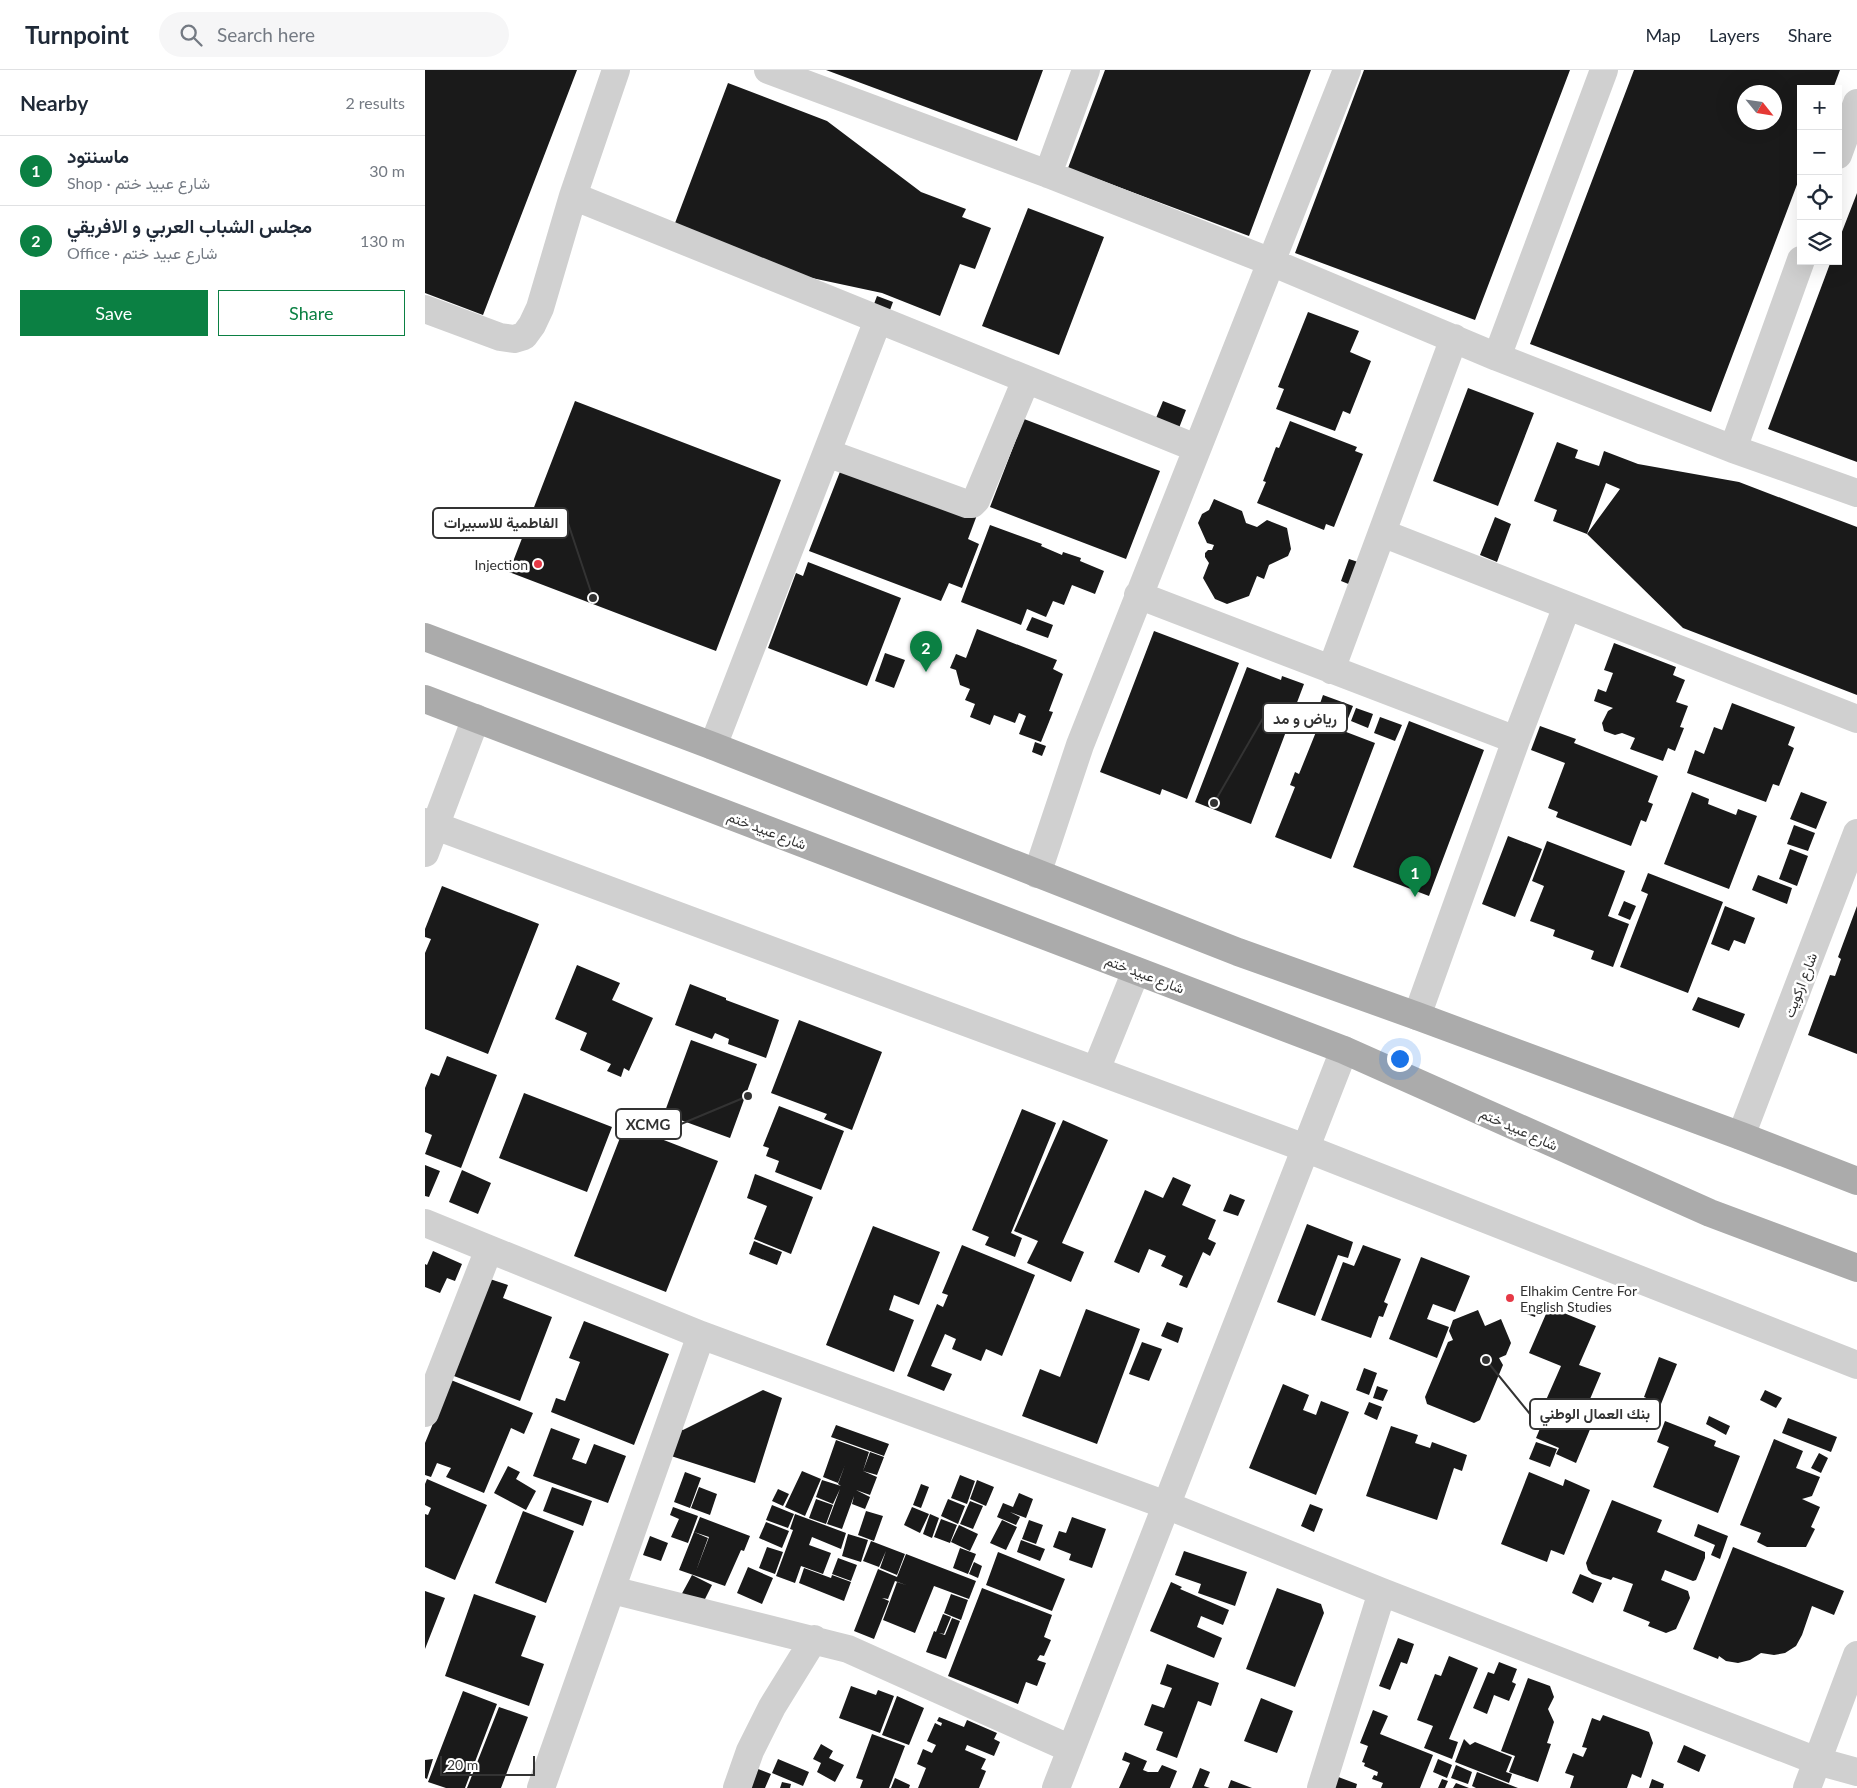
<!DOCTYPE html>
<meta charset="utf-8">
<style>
body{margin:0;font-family:Lato,Vazirmatn,sans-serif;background:#f6f6f7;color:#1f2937}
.controls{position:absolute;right:15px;top:15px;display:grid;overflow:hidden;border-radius:0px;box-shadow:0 5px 20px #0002}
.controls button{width:45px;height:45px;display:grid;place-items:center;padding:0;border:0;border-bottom:1px solid #e0e1e3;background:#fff;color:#1f2937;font:25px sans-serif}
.compass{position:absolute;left:1312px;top:15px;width:45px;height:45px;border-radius:50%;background:#fff;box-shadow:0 5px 20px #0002;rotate:120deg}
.scale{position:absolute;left:15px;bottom:12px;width:95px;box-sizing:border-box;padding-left:5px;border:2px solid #333;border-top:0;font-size:14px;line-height:18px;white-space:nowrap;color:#333;-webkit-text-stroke:4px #fff;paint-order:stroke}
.you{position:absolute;left:974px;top:988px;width:18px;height:18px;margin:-12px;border:4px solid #fff;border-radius:50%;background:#1a73e8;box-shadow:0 0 0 8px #1a73e833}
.badge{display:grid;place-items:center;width:32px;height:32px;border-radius:50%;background:#0b8043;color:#fff;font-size:16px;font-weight:700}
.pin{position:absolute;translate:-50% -41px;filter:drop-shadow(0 1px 2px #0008)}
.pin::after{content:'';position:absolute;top:26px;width:18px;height:15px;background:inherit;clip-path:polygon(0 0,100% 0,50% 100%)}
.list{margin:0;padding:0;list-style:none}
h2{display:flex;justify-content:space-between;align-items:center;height:65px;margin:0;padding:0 20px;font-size:21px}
h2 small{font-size:16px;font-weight:400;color:#747a83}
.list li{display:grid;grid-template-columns:32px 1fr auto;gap:15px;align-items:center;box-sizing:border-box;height:70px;padding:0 20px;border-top:1px solid #e0e1e3}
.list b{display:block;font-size:19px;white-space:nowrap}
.list p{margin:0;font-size:16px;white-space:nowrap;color:#747a83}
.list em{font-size:16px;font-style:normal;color:#747a83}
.actions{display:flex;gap:10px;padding:15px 20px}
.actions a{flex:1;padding:11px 0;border:1px solid #0b8043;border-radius:0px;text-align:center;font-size:18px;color:#0b8043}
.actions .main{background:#0b8043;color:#fff}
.icon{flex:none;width:28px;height:28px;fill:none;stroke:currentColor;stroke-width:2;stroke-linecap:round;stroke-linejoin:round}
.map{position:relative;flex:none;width:1432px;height:1718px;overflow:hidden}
header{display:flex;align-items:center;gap:30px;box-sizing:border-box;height:70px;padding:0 25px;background:#fff;border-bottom:1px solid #e0e1e3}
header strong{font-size:24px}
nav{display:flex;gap:28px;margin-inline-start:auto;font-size:18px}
.search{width:350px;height:45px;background:#f6f6f7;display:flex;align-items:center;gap:12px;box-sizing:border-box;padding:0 18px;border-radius:28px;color:#747a83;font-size:19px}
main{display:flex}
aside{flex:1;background:#fff}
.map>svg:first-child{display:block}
.building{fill:#1a1a1a;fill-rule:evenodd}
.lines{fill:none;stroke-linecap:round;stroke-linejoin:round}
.minor{stroke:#d0d0d0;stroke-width:28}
.major{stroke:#ababab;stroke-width:28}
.poi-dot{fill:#e63946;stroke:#fff;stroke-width:2}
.labels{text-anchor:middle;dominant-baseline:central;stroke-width:5;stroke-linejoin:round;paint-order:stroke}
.poi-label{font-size:14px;fill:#333;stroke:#fff;text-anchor:end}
.street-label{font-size:14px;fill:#333;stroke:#fff}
.leader{fill:none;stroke:#333;stroke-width:2}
.callout-dot{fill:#333;stroke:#fff;stroke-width:2}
.callout{fill:#fff;stroke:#333;stroke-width:2}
.callout-label{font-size:15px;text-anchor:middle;font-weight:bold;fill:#333}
</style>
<header>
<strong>Turnpoint</strong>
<div class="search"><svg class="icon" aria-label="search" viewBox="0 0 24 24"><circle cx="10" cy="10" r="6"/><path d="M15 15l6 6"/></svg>Search here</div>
<nav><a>Map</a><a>Layers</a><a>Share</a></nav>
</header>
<main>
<aside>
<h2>Nearby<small>2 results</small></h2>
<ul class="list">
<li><span class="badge">1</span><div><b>ماسنتود</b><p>Shop · شارع عبيد ختم</p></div><em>30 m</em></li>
<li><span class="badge">2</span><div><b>مجلس الشباب العربي و الافريقي</b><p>Office · شارع عبيد ختم</p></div><em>130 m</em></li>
</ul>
<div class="actions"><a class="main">Save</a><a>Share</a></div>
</aside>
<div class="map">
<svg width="1432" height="1718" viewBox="0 0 1432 1718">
<rect width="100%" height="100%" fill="#fff"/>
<!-- building -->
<path class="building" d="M0,0h152l-94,245 -58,-22z
M401,0h217l-26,71z
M680,0h206l-62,166 -181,-68z
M939,0h206l-95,250 -180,-67z
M1209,0h206l-7,19h-32v85l-90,238 -181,-68zM1320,22h30v30h-30z
M303,13l99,38 94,71 45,17 -4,8 29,11 -16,41 -15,-5 -20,52 -58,-23 -112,-24 -98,-38z
M1432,123v269l-89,-33 63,-168h7v-19z
M603,138l76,29 -45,118 -77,-29z
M452,226l16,6 -6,16 -16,-6z
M883,242l51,19 -9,21 21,9 -21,53 -7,-3 -8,20 -59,-22 8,-20 -6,-2z
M1043,318l66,25 -36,93 -65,-25z
M150,331l206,79 -65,171 -207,-79z
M738,331l23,9 -7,18 -23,-10z
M599,349l136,52 -34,88 -136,-52z
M865,351l67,26 -2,4 8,3 -29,73 -8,-3 -2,6 -67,-27 9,-21 -3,-1 13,-34 3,1z
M1132,372l21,8 -3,8 24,8 5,-15 34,13 101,18 118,45v168l-174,-67 -96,-94 33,-45 -14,-6 -19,51 -34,-13 4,-11 -23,-9z
M418,394l134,51 -9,24 11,5 -17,44 -13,-5 -8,18 -132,-50z
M789,429l28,12 4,12 11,4 10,-7 20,8 4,21 -3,7 -19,9 -5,14 -7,-3 -8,20 -22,8 -12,-5 -12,-21 6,-15 -4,-6v-4l3,-3h4l2,-5 -7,-2 -9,-20 4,-9 7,-4z
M1070,447l16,7 -14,38 -17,-7z
M565,455l52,19 -1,2 21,9 1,-3 18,6 -1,3 24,10 -9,23 -23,-9 -8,20 -11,-4 -7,16 -19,-8 -6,16 -60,-23z
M924,489l15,5 -8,23 -15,-6z
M383,492l93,36 -34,88 -99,-38 28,-75 7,3z
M607,547l21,8 -5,13 -22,-8z
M552,559l80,31 -4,9 10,5 -14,37 4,1 -12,30 -22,-8 7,-18 -7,-3 -4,10 -21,-8 -4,10 -20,-8 5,-13 -10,-4 5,-11 -10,-4 -4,-15 -6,-2 6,-14 10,4z
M729,561l85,32 -52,136 -25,-10 -2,6 -60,-23z
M1189,573l62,24 -3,8 12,5 -9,22 12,4 -8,21 4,1 -9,23 -7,-3 -5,13 -33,-12 5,-11 -13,-5 -7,2 -11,-4 -2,-8 6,-12 5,-3 -19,-7 4,-12 8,3 7,-19 -9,-3z
M460,583l20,7 -11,28 -19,-7z
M822,597l34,13 1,-4 22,8 -53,140 -56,-22z
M898,625l30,11 -8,20 -29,-11z
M1307,633l63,24 -7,18 6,3 -15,38 -6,-2 -7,18 -79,-29 8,-23 9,4 10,-27 8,3z
M931,638l17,6 -5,14 -17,-7z
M955,647l22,8 -7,16 -21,-8z
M984,651l75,29 -55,146 -76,-29z
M895,652l55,21 -44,116 -56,-22 20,-50 -5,-2 5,-13 4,2z
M1115,656l36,13 -2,4 84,33 -10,26 5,2 -7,18 -5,-2 -10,26 -75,-29 2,-5 -10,-4 17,-45 -34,-13z
M610,672l11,4 -4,10 -10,-4z
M1267,722l17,7 -1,5 28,11 2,-6 19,7 -28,73 -65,-25z
M1376,722l26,10 -11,27 -26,-10z
M1369,755l21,8 -7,18 -21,-7z
M1083,766l34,13 -27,68 -33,-13z
M1122,771l78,30 -17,45 21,8 -16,43 -22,-8 3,-8 -41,-15 2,-6 -25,-9 14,-35 -12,-5z
M1365,779l18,7 -11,30 -18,-7z
M1223,803l75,29 -35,91 -68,-26 28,-73 -7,-3z
M1333,805l34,13 -5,16 -35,-14z
M17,816l97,38 -51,130 -63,-25v-76l6,-14 -6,-2v-8z
M1199,831l12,5 -6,14 -12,-5z
M1300,836l30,12 -10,26 -11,-4 -5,11 -18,-7z
M1432,836v148l-49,-19 22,-60 5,1 6,-17 -3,-2z
M152,895l43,18 -8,17 41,18 -24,53 -5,-3 -3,9 -14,-6 4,-7 -31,-14 7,-17 -32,-14z
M265,914l36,14v2l53,20 -13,38 -38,-14 1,-5 -14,-6 -3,6 -37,-14z
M1273,927l47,17 -6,14 -47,-18z
M374,950l83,32 -30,78 -28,-11 3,-5 -56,-21z
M266,970l66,24 -27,74 -66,-24z
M22,986l50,19 -36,93 -36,-14 7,-19 -7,-3v-44l6,-15 8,3z
M99,1023l88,34 -25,65 -88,-34z
M354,1036l65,25 -23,59 -46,-18 4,-11 -13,-5 3,-8 -6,-2z
M597,1039l34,14 -45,110 11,5 -7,19 -30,-12 4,-8 -17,-7z
M638,1050l45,20 -46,103 22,9 -13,30 -44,-19 11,-22 -24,-10z
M200,1055l93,36 -52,131 -92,-36z
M0,1095l15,6 -11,26 -4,-1z
M37,1100l29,13 -13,31 -29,-12z
M330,1104l58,23 -22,57 -37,-15 13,-33 -20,-8z
M748,1107l18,8 -9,20 34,15 -8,19 8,4 -6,13 -7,-4 -16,36 -8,-3 4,-9 -22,-10 5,-10 -17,-7 -10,24 -25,-11 31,-72 18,8z
M805,1124l15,6 -7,16 -15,-5z
M882,1154l46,18 -5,16 -10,-3 -23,61 -38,-14z
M448,1156l67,26 -21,53 -25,-10 -5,15 25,10 -20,52 -68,-27z
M329,1171l28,11 -5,13 -28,-11z
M537,1175l73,30 -33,81 -16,-7 -5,12 -29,-12 4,-10 -11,-5 -14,32 21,8 -8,17 -37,-15 30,-72 6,3 5,-12 -6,-2z
M938,1175l38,14 -17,43 4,2 -5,13 -4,-1 -8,22 -50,-18 22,-58 11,4z
M8,1181l29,13 -7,17 -8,-3 -7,15 -15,-6v-23l2,1z
M996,1187l49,19 -15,36 -22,-8 -6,15 22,8 -12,31 -48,-19z
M65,1209l18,6 -5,13 49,19 -32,84 -74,-28z
M1098,1233l15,6 -3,8 -16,-6z
M1124,1237l47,19 -17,39 22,8 -16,38 11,4 -20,48 -20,-9 3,-6 -23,-10 8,-19 -5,-3 22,-50 -32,-13z
M661,1239l54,20 -43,115 -75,-28 18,-47 20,8z
M1053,1240l7,16 16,-7 10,24 -5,12 -7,3 4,7 -23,55 -6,3 -47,-19 -2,-7 23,-55 5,-2 -4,-9 4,-11z
M159,1251l85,33 -35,91 -83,-33 5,-14 9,3 15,-39 -11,-4z
M742,1252l16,6 -5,15 -17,-7z
M717,1272l20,7 -13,32 -20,-7z
M1234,1287l18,7 -16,40 -17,-7z
M939,1298l13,5 -8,22 -13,-5z
M26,1310l82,33 -9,21 -13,-6 -27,65 -38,-16 5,-9 -14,-5 -6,14 -6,-2v-32z
M858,1314l26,11 -6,15 13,5 5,-14 28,11 -33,83 -67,-27z
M952,1316l11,4 -5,11 -10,-3z
M338,1320l19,8 -27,85 -84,-27 2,-29 10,3z
M1340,1320l17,8 -6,10 -16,-8z
M944,1332l13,5 -5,13 -13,-6z
M1284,1346l21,10 -4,9 -20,-11z
M1363,1348l49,19 -6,15 -49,-19z
M1240,1351l51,20 -2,5 26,10 -22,57 -65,-26 16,-40 -12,-5z
M411,1355l53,19 -5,12 -53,-19z
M966,1356l27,9 -3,8 15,5 2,-6 35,13 -5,16 -8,-3 -17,52 -71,-24z
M126,1358l29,11 -8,20 14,5 8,-20 32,12 -18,47 -75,-27z
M1349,1369l29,12 -7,17 24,9 -8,19 -10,3 18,8 -9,20 4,2 -9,18h-39l-10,-5 4,-9 -21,-8z
M411,1370l33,12 -6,19 14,6 -7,18 -14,-5 14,7 -5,12 -13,-5 2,-8 -12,33 -15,-5 13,-35 -7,15 -17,-7 6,-17 19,6 -3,-2 7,-19 -7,18 -15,-6z
M1111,1372l21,7 -7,18 -21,-8z
M445,1382l14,5 -7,18 -14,-4z
M1394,1383l9,5 -7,15 -10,-5z
M83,1396l12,6 -4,7 20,12 -10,19 -32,-17z
M377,1401l19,8 -16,37 -20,-9z
M260,1402l16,6 -11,30 -16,-6z
M1104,1402l34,14 2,-7 25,11 -26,65 -13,-5 -4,12 -46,-18z
M535,1405l15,6 -8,23 -16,-6z
M2,1409l60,26 -32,75 -30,-13v-53l3,1 3,-7 -6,-3v-21z
M552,1410l17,7 -8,19 -16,-7z
M496,1414l8,3 -8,21 -8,-3z
M127,1417l40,14 -9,25 -40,-15z
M274,1417l18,7 -7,21 -19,-7z
M353,1419l11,5 -6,12 -11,-5z
M594,1423l14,6 -7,19 -16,-6 10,5 -4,8 -19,-8 6,-14 10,4z
M391,1429l17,6 -7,19 -17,-6z
M523,1429l17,7 -7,18 -17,-8z
M1187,1430l50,20 -5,12 48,20v6l-9,22 -3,1 -28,-11 -4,10 27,11 2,7 -14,31 -10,4 -18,-7 2,-4 -27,-11 10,-27 -20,-7 -2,3 -19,-6 -4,-4 -2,-7z
M545,1431l13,5 -10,23 -13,-5z
M885,1434l13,5 -9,23 -13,-6z
M347,1435l22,9 -6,14 -22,-8z
M248,1437l25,9 -10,27 -17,-6 8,-18 -9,-4z
M487,1437l17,7 -9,19 -16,-8z
M98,1441l51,20 -28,72 -51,-20z
M441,1441l17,5 -9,25 -16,-6z
M370,1444l51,19 -5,16 -29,-12 -3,8 22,8 -8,21 -22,-8 -6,17 -19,-7 17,-46 -3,-1z
M505,1444l9,4 -7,20 -9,-4z
M275,1447l50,19 -6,15 -3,-1 -16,36 -46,-16 15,-38 14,6 -12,33 13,-34 -15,-5z
M647,1447l34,12 -14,39 -23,-8 2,-6 -18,-7 6,-16 7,2z
M516,1449l16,6 -7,18 -16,-6z
M577,1450l15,7 -11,23 -16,-7z
M604,1450l14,5 -7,19 -14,-5z
M341,1452l23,9 -7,17 -23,-10z
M1273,1454l30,12 -8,23 -9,-4 4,-10 -21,-9z
M534,1455l19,9 -8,17 -19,-9z
M423,1464l20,6 -7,22 -19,-6z
M225,1466l18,7 -7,18 -18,-6z
M596,1470l24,9 -5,12 -23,-9z
M446,1471l34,13 -8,21 -17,-7 6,-17 -7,16 -16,-6z
M342,1477l16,5 -8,22 -16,-6z
M1308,1477l111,44 -10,24 -22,-9 -10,29 -6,11 -11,7 -11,2 -13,-2 -11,7 -12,3 -12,-2 -7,-5 -1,3 -25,-10z
M535,1478l16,6 -8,20 -15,-6z
M759,1481l63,21 -12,34 -37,-13 3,-9 -26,-9z
M573,1482l67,27 -13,32 -66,-26z
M481,1484l70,27 -7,18 -35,-13 -19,47 -32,-13 14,-38 9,3 -11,-4 -7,18 -6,-1 7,3 -15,38 -20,-8 24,-62 19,8z
M413,1488l19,7 -6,16 -19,-7z
M549,1492l8,4 -4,12 -9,-4z
M323,1497l25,11 -11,26 -25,-11z
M379,1498l27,10 1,-3 19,7 -7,19 -45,-18z
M1155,1504l22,9 -9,20 -21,-10z
M267,1505l20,10 -12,24 -21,-10z
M746,1512l11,5 -2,2 49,21 -6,15 -22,-9 -4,11 25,11 -8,20 -64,-27z
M557,1518l70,27 -8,22 7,3 -7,16 -4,-1 -3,5 9,3 -9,23 -11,-4 -8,22 -70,-28z
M852,1518l44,16 3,9 -29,74 -49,-18z
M0,1521l20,7 -20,51z
M49,1524l62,22 -15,40 23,8 -15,42 -84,-30z
M526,1524l17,6 -7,20 -17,-7z
M518,1544l8,3 -7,17 -5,-1 6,2 7,-17 8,3 -14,38 -20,-7 8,-21 2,1z
M973,1568l16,6 -7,20 -6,-2 -11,28 -11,-4z
M1024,1586l29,12 -29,71 9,3 -6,17 -28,-11 9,-22 -16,-6 18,-46 6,2z
M1074,1592l18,7 -5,13 4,2 -7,17 -15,-6 -7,19 -14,-6 15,-36 6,2z
M742,1594l52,19 -8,23 -13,-5 -21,57 -21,-8 7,-18 -19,-7 8,-21 12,4 8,-20 -12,-4z
M1103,1608l22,8 4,11 -6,12 6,13 -7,21 4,1 -13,38 -29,-10 6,-16 -14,-5z
M426,1616l25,9 2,-5 16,6 -14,37 -41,-15z
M38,1621l34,13 -32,84h-19l-18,-6z
M472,1626l27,12 -15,37 -27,-10z
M836,1628l32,13 -16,42 -33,-12z
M74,1637l29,10 -27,71h-34z
M948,1640l15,6 -8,18 53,21 -13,33h-39l2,-5 -11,-4 2,-4 3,1 1,-4 -14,-6 1,-3 -3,-1 6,-16 -8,-3z
M1178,1645l46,17 4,11 -12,35 -9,-4 -5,14h-57l4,-12 -9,-3 8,-20 10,4 4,-9 -5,-1 10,-29 8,3z
M514,1647l25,10 3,-7 30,13 -3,6 6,3 -6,14 -27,-11 -2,5 21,9 -5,10 5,2 -7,17h-61l8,-20 -9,-4 6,-15 9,4 4,-8 -9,-4 8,-18 6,3 1,-3 -5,-2z
M447,1664l33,12 -16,42h-29l3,-8 -7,-2z
M1039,1669l6,6 5,-3 37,15 -6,15 6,2 -3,9 -54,-21z
M396,1674l12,7 -4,7 15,7 -9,17 -18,-10 4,-9 -8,-4z
M1259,1675l22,10 -7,17 -22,-10z
M700,1682l22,9 -4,9 5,2h10l4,-7 15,6 -7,17h-51l11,-25 -8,-3z
M8,1689l-6,20 -2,-1v-18z
M353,1689l31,13 -6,14 -31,-13z
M1013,1689l14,6 -5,13 -14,-6z
M1031,1695l16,7 -4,12 -17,-6z
M775,1698l10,4 -6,14 6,2h-18z
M333,1699l13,5 -6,14h-15z
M1052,1702l41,16h-42l-4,-2z
M908,1705l24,9 -1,4h-28z
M470,1708l15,7 -1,3h-18z
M1017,1709l6,2 -3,7h-7z
M1227,1709l12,5 -1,4h-14z
M806,1710l21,8h-24z
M357,1712l9,2 -1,4h-10z
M1031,1713l13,5h-16z"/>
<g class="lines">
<!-- minor -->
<path class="minor" d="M343,0l280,104 223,88 226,95 236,92 124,44
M1413,85l19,-52
M623,104l38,-104
M148,126l623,252
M0,239l75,28 14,2 10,-3 8,-11 8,-17 33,-112 43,-126
M1072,287l107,-287
M1308,379l68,-189
M402,383l140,51h5l4,-4 50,-120
M957,463l475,186
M713,525l378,145
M906,600l123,-332
M288,676l165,-426
M0,752l880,326 552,217
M0,783l51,-135
M612,804l43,-129 267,-675
M992,946l99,-276 51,-134
M671,1000l40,-99
M1316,1066l116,-303
M0,1153l276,112 465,170 216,87 435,169 40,11
M0,1343l64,-164
M187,1520l236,59 223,100
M116,1718l160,-453
M312,1718l13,-37 22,-44 42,-68
M631,1718l288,-738
M896,1718l61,-196
M1382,1718l50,-133"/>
<!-- major -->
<path class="major" d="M0,567l288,109 525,206 179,64 324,120 116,45
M0,629l919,351 366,163 147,55"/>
</g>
<!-- markers -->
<g class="poi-dot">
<circle cx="113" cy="494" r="5"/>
<circle cx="1085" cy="1228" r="5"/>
</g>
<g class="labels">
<!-- poi labels -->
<g class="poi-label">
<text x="103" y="494">Injection</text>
<text x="1095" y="1220" text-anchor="start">Elhakim Centre For<tspan x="1095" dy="16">English Studies</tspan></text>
</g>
<!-- street labels -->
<g class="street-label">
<text transform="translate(342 760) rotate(21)">شارع عبيد ختم</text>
<text transform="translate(720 904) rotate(21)">شارع عبيد ختم</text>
<text transform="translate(1375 915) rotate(-69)">شارع اركويت</text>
<text transform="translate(1094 1059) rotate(24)">شارع عبيد ختم</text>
</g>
</g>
<!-- callouts -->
<path class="leader" d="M168 528L143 453M789 733L838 648M323 1026L256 1054M1061 1290L1105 1344"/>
<g class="callout-dot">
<circle cx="168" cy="528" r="5"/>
<circle cx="789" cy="733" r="5"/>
<circle cx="323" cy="1026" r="5"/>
<circle cx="1061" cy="1290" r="5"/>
</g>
<g class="callout">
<rect x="8" y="438" width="135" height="30" rx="5"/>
<rect x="838" y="633" width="84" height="30" rx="5"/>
<rect x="191" y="1039" width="65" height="30" rx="5"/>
<rect x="1105" y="1329" width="130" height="30" rx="5"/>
</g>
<g class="callout-label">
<text x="76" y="458">الفاطمية للاسبيرات</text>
<text x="880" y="654">رياض و مد</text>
<text x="223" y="1060">XCMG</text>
<text x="1170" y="1349">بنك العمال الوطني</text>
</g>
</svg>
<div class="controls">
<button>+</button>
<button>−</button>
<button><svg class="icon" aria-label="locate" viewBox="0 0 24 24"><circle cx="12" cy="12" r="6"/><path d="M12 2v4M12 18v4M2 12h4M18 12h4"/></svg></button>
<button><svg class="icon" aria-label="layers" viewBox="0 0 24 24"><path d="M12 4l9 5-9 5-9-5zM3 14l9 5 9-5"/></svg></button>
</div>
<svg class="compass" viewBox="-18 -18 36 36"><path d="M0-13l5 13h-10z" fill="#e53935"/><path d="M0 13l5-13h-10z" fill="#747a83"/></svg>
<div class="scale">20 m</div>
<div class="you"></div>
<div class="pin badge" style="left:990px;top:827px">1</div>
<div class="pin badge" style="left:501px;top:602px">2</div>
</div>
</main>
